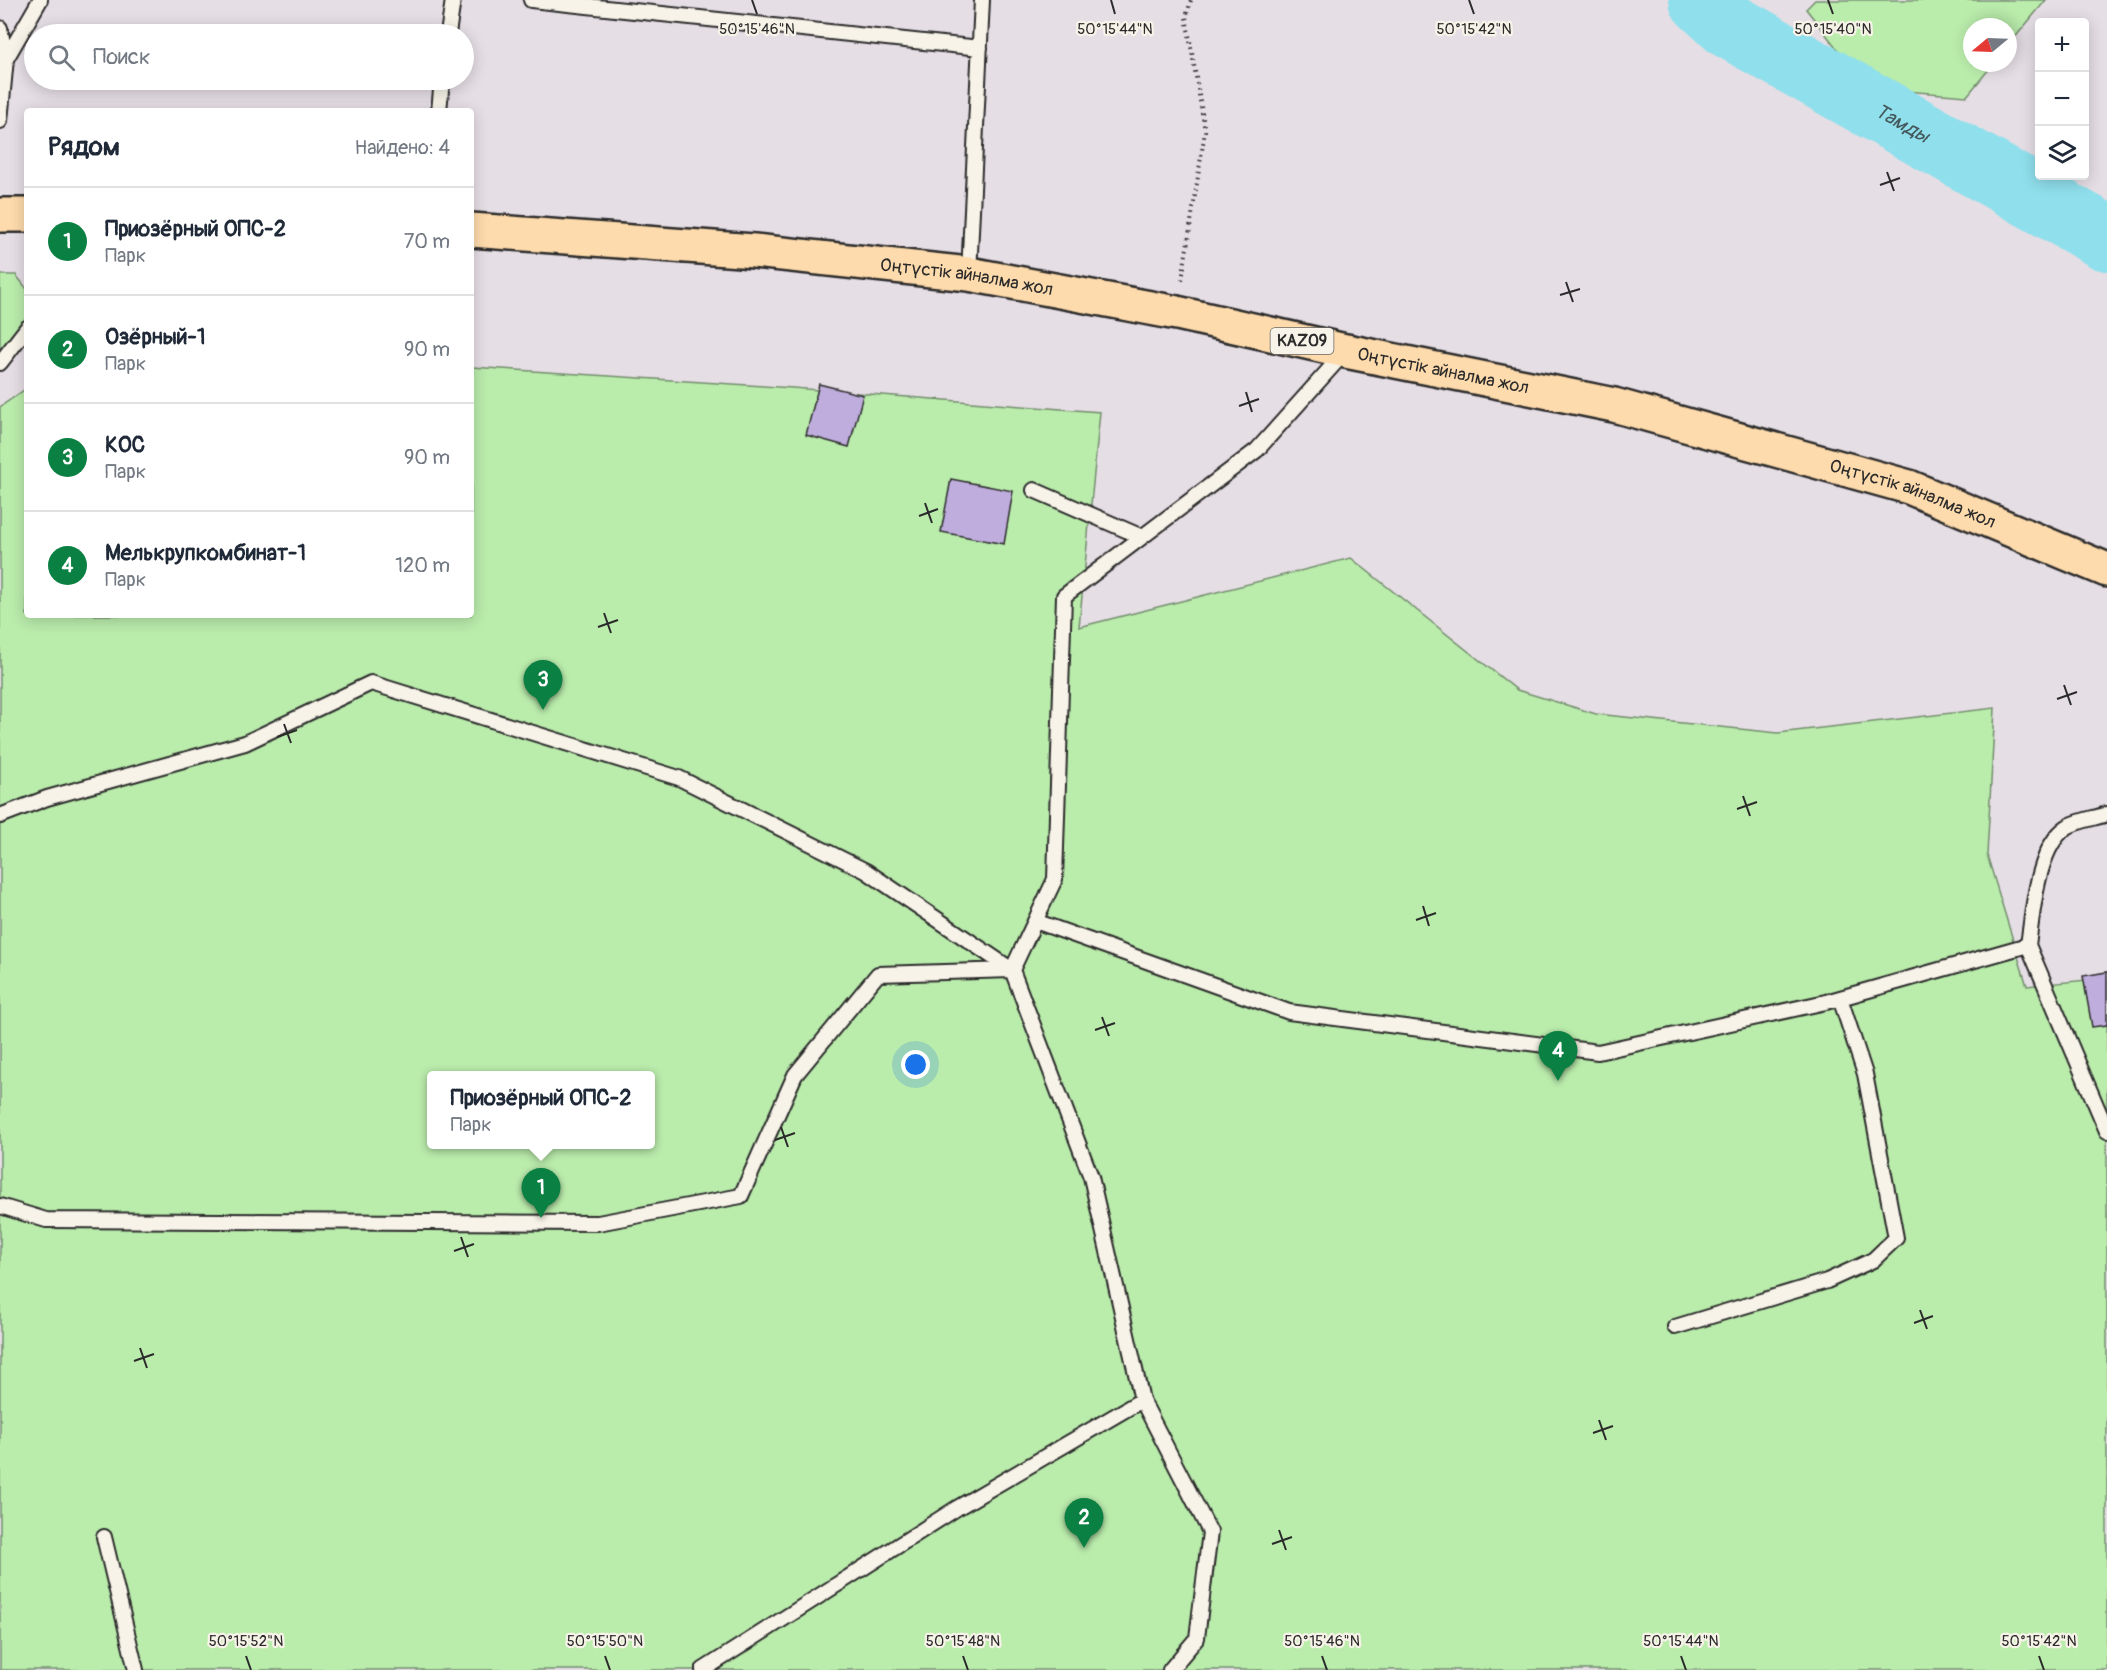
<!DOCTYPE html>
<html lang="ru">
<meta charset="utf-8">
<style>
body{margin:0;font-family:Pangolin,sans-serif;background:#f2f2f3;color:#1f2937}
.controls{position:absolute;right:18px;top:18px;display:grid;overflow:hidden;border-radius:6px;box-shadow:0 3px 15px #0003}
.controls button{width:54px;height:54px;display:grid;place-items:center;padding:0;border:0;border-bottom:2px solid #e0e1e3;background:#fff;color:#1f2937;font:30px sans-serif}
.compass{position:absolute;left:1963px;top:18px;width:54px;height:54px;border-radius:50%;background:#fff;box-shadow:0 3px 15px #0003;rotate:251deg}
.you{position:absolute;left:916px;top:1065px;width:21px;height:21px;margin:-15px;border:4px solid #fff;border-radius:50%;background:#1a73e8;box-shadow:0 0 0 9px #1a73e833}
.badge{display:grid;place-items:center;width:39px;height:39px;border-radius:50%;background:#0b8043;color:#fff;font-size:20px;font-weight:700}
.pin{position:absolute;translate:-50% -50px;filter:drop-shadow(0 2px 3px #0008)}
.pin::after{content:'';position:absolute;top:32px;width:21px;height:18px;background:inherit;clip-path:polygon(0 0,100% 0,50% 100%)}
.popup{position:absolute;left:427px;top:1071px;width:228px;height:78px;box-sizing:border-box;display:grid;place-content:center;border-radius:6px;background:#fff;filter:drop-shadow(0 2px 4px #0005);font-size:20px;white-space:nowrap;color:#747a83}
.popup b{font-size:22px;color:#1f2937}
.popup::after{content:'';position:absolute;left:50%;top:100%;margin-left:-12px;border:12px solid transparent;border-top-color:#fff}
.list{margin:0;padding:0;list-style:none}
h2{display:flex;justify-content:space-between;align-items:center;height:78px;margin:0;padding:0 24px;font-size:26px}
h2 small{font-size:20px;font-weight:400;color:#747a83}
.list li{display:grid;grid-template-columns:39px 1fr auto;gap:18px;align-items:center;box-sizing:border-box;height:108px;padding:0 24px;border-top:2px solid #e0e1e3}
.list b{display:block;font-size:22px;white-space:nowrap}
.list p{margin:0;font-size:20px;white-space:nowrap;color:#747a83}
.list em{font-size:20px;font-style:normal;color:#747a83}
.icon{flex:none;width:33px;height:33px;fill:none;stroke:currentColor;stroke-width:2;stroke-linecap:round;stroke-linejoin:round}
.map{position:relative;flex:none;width:2107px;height:1670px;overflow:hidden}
.search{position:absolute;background:#fff;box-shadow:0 3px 15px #0003;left:24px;top:24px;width:450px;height:66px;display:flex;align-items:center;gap:15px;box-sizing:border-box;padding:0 21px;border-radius:33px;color:#747a83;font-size:22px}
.panel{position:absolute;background:#fff;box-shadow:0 3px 15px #0003;left:24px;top:108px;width:450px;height:510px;border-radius:6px}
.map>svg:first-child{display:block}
.green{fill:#baecac;stroke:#728c6c;stroke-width:1.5;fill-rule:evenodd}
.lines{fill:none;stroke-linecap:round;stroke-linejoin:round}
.river{stroke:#8fdfec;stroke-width:66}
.building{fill:#bfaddd;stroke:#2b2b2b;stroke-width:1.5}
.service-casing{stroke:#2b2b2b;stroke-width:18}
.trunk-casing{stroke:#2b2b2b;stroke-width:38}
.path{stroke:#2b2b2b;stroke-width:4;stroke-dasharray:1.5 4.5;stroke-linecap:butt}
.service{stroke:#f7f3e8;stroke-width:14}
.trunk{stroke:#fedbac;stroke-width:33}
.ticks{fill:none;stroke:#2b2b2b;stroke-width:2}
.labels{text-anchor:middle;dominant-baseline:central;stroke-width:4.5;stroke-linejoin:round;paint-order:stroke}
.shield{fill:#f7f3e8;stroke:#686764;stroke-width:1.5}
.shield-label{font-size:16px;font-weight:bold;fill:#2b2b2b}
.street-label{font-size:18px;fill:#2b2b2b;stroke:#f7f3e8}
.water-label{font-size:20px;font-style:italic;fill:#44585b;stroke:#f7f3e8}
.ticks-label{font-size:15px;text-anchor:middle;fill:#2b2b2b;stroke:#f7f3e8;stroke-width:4.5;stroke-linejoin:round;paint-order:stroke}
</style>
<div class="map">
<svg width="2107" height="1670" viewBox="0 0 2107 1670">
<rect width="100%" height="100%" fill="#e6dee5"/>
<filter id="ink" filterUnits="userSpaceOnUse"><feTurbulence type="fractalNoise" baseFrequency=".0167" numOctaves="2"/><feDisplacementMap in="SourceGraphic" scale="12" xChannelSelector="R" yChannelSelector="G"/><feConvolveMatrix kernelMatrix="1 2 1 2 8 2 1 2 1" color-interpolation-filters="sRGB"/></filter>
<g filter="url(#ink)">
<!-- green -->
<path class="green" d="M1815,0h231l-38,46v-19h-36v36h22l-27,33 -99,-8 -62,-79z
M0,275h16l11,14v39l-27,35z
M471,367l322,21 307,24 -21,215 272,-69 166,132 79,24 182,19 217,-25 -8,147 40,131 80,-8v692h-2107v-1263l27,-19v227h444zM432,1076h218v68h-218z"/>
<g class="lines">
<!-- river -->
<path class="river" id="s1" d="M1702,0l28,26 377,212"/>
</g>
<!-- building -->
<path class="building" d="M819,384l44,11 -14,52 -43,-12z
M951,479l62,12 -9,53 -63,-12z
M2107,972v53l-15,2 -9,-51z"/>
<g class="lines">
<defs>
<path id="service" d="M531,0l449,48
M0,28l6,31
M448,34l5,-34
M439,111l3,-31
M0,121l6,-62 34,-59
M969,274l13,-274
M0,363l27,-35
M1034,490l108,47
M0,816l47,-18 198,-55 126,-60 308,95 187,93 146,99 -134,4 -83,101 -54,121 -143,27 -552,-3 -46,-14
M1035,921l254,91 309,40 228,-50 202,-57 79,186
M2028,945c5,-33 9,-98 39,-118 9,-6 29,-9 40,-13
M1675,1327l152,-46 46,-21 23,-22 -31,-164 -25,-76
M104,1537l32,133
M703,1670l254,-162 185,-108
M1170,1670l27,-32 13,-106 -68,-132 -51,-223 -79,-207 43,-91 9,-283 193,-146 87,-97"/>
<g id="trunk">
<path d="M0,215h27"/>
<path id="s2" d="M471,230l283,21 215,23 208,39 169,38 268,54 295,82 198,83"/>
</g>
</defs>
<!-- service casing -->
<use href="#service" class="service-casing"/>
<!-- trunk casing -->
<use href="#trunk" class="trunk-casing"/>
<!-- path -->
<path class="path" d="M1182,280l23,-149 -19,-114 5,-17"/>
<!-- service -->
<use href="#service" class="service"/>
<!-- trunk -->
<use href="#trunk" class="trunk"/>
</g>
</g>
<!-- ticks -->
<path class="ticks" d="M752,0l5,14M1111,0l4,14M1469,0l5,14M1828,0l5,14M1887,172l7,19M1880,185l20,-7M1566,282l7,20M1560,295l20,-6M1246,392l6,20M1239,406l20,-7M925,503l7,20M919,516l19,-7M604,613l7,20M598,627l20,-7M2064,685l7,20M2057,699l20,-7M284,724l7,19M277,737l20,-7M1743,796l7,20M1737,809l20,-7M1423,906l6,20M1416,920l20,-7M1102,1017l7,19M1095,1030l20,-7M781,1127l7,20M775,1140l20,-7M461,1237l7,20M454,1251l20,-7M1920,1310l7,19M1914,1323l19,-7M140,1348l7,20M134,1361l20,-7M1599,1420l7,20M1593,1433l20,-7M1279,1530l7,20M1272,1544l20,-7M246,1656l5,14M605,1656l5,14M963,1656l5,14M1322,1656l5,14M1681,1656l5,14M2039,1656l5,14"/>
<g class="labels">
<!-- shield labels -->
<rect class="shield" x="1270.5" y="328" width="63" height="26" rx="4.5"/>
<g class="shield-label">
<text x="1302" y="341">KAZ09</text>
</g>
<!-- street labels -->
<g class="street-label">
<text stroke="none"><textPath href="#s2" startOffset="498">Оңтүстік айналма жол</textPath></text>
<text stroke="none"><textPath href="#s2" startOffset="984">Оңтүстік айналма жол</textPath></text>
<text stroke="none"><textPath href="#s2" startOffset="1470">Оңтүстік айналма жол</textPath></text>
</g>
<!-- water labels -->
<g class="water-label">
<text stroke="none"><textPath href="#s1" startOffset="236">Тамды</textPath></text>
</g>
</g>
<g class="ticks-label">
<text x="757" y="34">50°15'46"N</text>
<text x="1115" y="34">50°15'44"N</text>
<text x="1474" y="34">50°15'42"N</text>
<text x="1833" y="34">50°15'40"N</text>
<text x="246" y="1646">50°15'52"N</text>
<text x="605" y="1646">50°15'50"N</text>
<text x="963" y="1646">50°15'48"N</text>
<text x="1322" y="1646">50°15'46"N</text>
<text x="1681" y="1646">50°15'44"N</text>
<text x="2039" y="1646">50°15'42"N</text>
</g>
</svg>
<div class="controls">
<button>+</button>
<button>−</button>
<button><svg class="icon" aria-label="layers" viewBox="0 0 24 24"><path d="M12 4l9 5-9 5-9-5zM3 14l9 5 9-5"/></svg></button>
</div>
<svg class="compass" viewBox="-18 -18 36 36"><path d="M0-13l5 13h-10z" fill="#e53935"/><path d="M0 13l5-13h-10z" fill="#747a83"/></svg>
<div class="you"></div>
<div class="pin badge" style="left:541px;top:1218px">1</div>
<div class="popup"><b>Приозёрный ОПС-2</b>Парк</div>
<div class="pin badge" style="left:1084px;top:1548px">2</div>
<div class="pin badge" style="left:543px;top:710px">3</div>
<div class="pin badge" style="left:1558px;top:1081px">4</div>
<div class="search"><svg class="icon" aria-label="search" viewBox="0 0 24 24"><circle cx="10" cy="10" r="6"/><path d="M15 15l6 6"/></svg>Поиск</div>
<section class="panel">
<h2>Рядом<small>Найдено: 4</small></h2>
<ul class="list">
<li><span class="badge">1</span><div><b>Приозёрный ОПС-2</b><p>Парк</p></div><em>70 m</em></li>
<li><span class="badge">2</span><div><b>Озёрный-1</b><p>Парк</p></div><em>90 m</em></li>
<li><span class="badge">3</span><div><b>КОС</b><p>Парк</p></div><em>90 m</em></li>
<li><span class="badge">4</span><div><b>Мелькрупкомбинат-1</b><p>Парк</p></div><em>120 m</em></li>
</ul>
</section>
</div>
